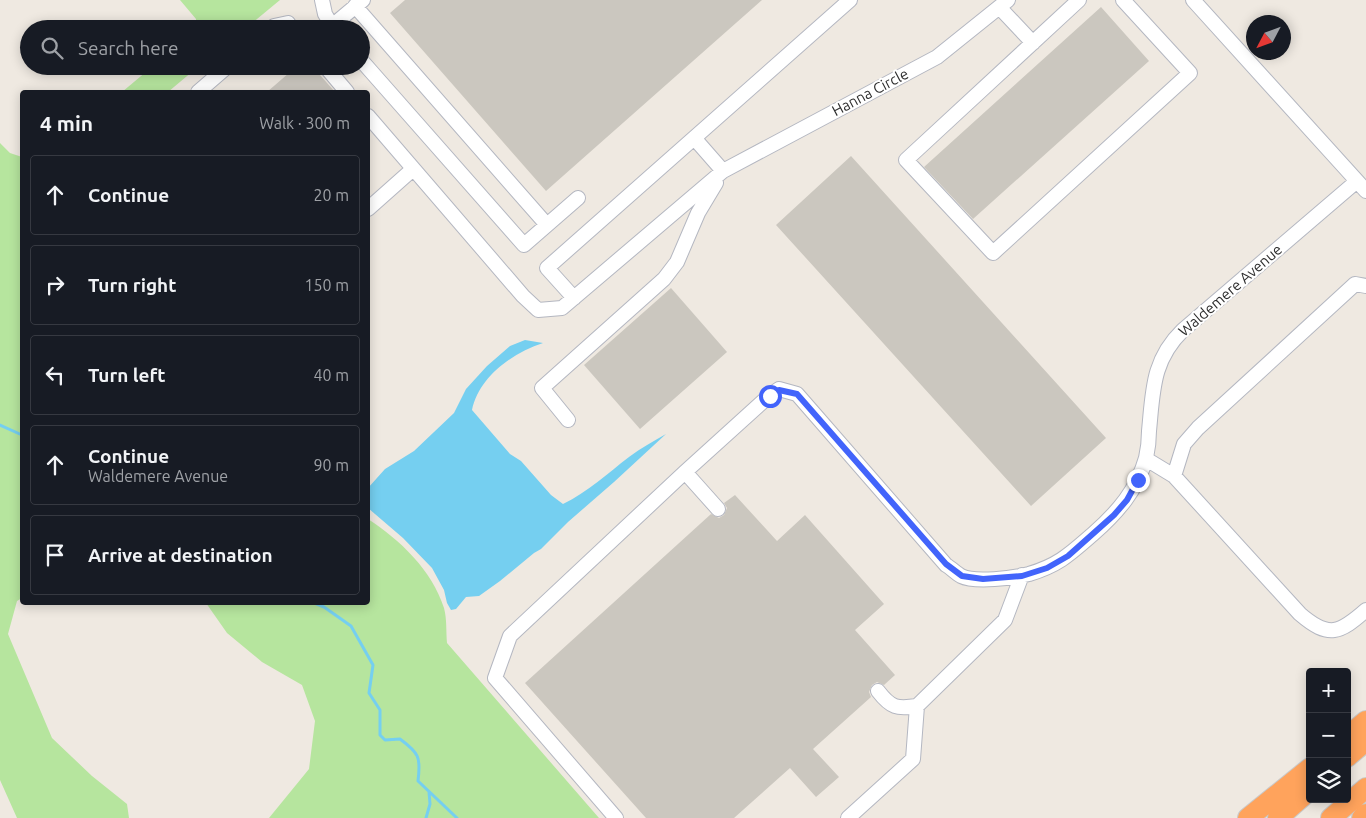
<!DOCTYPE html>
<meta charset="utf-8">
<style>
body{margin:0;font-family:Ubuntu,sans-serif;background:#20242c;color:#f1f3f6}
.controls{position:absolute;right:15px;bottom:15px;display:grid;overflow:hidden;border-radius:5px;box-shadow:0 2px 12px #0003}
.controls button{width:45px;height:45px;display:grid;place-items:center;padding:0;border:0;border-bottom:1px solid #363941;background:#171b24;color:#f1f3f6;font:25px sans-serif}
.compass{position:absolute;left:1246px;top:15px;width:45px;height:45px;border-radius:50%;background:#171b24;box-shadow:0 2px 12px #0003;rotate:229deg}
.stop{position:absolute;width:15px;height:15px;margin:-11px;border:4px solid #4264fb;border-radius:50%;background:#fff}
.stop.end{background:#4264fb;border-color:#fff;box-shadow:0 1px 5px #0008}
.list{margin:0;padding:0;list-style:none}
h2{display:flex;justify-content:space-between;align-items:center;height:65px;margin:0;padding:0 20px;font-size:21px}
h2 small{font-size:16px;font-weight:400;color:#9ea1a6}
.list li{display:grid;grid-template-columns:32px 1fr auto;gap:15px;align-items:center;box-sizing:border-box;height:80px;margin:0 10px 10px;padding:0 10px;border:1px solid #363941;border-radius:5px}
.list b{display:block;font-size:19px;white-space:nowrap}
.list p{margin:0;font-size:16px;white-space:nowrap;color:#9ea1a6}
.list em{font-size:16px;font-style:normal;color:#9ea1a6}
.icon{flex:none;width:28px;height:28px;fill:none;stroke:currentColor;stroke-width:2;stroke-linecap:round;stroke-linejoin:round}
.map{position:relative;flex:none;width:1366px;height:818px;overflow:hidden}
.search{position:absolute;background:#171b24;box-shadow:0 2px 12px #0003;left:20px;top:20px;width:350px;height:55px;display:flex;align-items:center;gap:12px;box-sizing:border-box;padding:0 18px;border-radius:28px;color:#9ea1a6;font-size:19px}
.panel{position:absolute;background:#171b24;box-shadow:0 2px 12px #0003;left:20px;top:90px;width:350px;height:515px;border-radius:5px}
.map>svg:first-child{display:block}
.green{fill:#b6e59e}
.water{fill:#75cff0}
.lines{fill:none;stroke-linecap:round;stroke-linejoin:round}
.stream{stroke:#75cff0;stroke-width:3}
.building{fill:#cbc7bf}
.minor-casing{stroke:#b4b7c1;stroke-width:16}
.highway-casing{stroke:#c9c9c9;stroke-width:22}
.minor{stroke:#fff;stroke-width:14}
.highway{stroke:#ffa35c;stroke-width:20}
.route{stroke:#4264fb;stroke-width:6}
.labels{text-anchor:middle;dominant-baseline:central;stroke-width:4;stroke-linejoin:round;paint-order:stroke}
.street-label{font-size:15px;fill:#2e2e2e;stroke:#fff}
</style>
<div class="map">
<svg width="1366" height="818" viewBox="0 0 1366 818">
<rect width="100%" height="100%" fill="#efe9e1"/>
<!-- green -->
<path class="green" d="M180,0h100l-35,29h-49v-10z
M153,66h46l-31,26h-46z
M0,143l10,10 12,4v441l-5,3 -9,33 44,104 40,38 35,28 2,14h-112l-17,-38z
M368,519c32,21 64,51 76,89 3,11 2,24 3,35l152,175h-330l40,-49 6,-48 -13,-36 -40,-23 -35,-29 -21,-30 162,-1z"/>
<!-- water -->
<path class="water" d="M525,340l18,3c-31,10 -64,34 -71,67l38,44 11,7 30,34 12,9c25,-12 45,-31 66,-47 12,-9 25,-16 37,-23l-52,48 -46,40 -27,27 -7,4 -34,28 -21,15 -13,1 -10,12 -5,1 -4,-7 -3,-13 -12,-22 -29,-30 -35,-30v-20l17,-19 29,-18 40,-38 12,-24 21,-23 23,-20z"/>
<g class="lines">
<!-- stream -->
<path class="stream" d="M0,425l22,10
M312,602l12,5 27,19 22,39 -4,28 11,17v25l5,5 15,-1c19,14 21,18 18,42l39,37
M426,818l4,-14 -1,-12"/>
</g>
<!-- building -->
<path class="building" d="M405,0h357l-216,191 -156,-178z
M1101,7l48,54 -176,158 -49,-52z
M297,66h15l23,26h-68z
M851,156l255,282 -75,68 -255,-281z
M671,288l56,64 -87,77 -56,-64z
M735,495l42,46 28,-26 79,89 -29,26 40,45 -11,10 -7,-3 -5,3 -3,7 2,5 -58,52 26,28 -23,20 -26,-29 -56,50h-88l-121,-135 186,-169 8,4 5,-3 3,-7 -3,-5z"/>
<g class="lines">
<defs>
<path id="minor" d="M322,0l3,14 9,15
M1079,0l-173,160 87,93 197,-180 -67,-73
M1193,0l173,191
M355,6l192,219
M1000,8l33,35
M332,26l31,-26
M271,29l3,-3 14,-3 4,6
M361,60l163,185 54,-47
M325,66l22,26
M198,92l30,-26
M368,116l155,180 15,14 24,-2 161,-137 214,-114 71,-57
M695,139l28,32
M368,209l45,-40
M574,298l-27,-30 303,-268
M568,420l-26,-32 122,-109 13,-17 21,-49 18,-30
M1146,459l28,17 126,138c29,25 40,19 66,-4
M685,472l33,37
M1174,476l10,-32 14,-16 157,-144 11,2
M878,691c13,17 19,18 39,15l88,-86 17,-45
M616,818l-121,-140 15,-42 175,-164 84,-76 10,-7 18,5 149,171c5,3 10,8 15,11 14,7 52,2 68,-2 30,-9 41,-20 64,-40 25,-22 44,-44 53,-76 2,-9 3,-18 3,-27 4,-40 3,-71 34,-101l174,-149
M848,818l65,-59 4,-53"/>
<path id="highway" d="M1347,737l19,-16
M1347,757l19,-16
M1248,818l62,-50
M1278,818l32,-28
M1331,818l35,-30
M1362,818l4,-4"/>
</defs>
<!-- minor casing -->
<use href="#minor" class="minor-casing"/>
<!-- highway casing -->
<use href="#highway" class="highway-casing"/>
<!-- minor -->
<use href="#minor" class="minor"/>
<!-- highway -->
<use href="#highway" class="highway"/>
</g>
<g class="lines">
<!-- route -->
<path class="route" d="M770,396l9,-6 18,4 149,170 16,12 21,3 39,-3 25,-8 21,-12 46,-41 13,-15 11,-20"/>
</g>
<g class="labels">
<!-- street labels -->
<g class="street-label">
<text transform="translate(870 92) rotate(-28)">Hanna Circle</text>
<text transform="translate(1230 290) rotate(-41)">Waldemere Avenue</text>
</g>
</g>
</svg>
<div class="controls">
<button>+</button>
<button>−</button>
<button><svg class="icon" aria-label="layers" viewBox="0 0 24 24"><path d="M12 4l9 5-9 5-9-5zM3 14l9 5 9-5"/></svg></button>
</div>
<svg class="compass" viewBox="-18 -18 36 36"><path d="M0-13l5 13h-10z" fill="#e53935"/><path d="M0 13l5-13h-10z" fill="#9ea1a6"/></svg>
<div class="stop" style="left:770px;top:396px"></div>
<div class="stop end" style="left:1138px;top:480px"></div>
<div class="search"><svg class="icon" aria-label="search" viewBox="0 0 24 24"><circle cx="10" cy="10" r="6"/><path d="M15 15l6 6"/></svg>Search here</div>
<section class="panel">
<h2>4 min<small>Walk · 300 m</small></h2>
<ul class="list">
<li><svg class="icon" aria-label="ahead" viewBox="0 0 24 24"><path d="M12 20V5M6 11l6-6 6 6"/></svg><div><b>Continue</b></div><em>20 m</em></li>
<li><svg class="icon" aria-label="right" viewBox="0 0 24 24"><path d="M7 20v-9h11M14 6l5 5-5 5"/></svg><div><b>Turn right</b></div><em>150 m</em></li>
<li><svg class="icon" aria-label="left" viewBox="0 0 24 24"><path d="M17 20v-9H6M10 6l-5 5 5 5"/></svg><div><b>Turn left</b></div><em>40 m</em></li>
<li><svg class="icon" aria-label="ahead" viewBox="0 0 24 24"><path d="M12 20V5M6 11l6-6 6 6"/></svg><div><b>Continue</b><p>Waldemere Avenue</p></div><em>90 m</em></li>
<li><svg class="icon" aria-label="arrive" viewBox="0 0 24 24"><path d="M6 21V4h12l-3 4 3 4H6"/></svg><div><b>Arrive at destination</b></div></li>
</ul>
</section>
</div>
